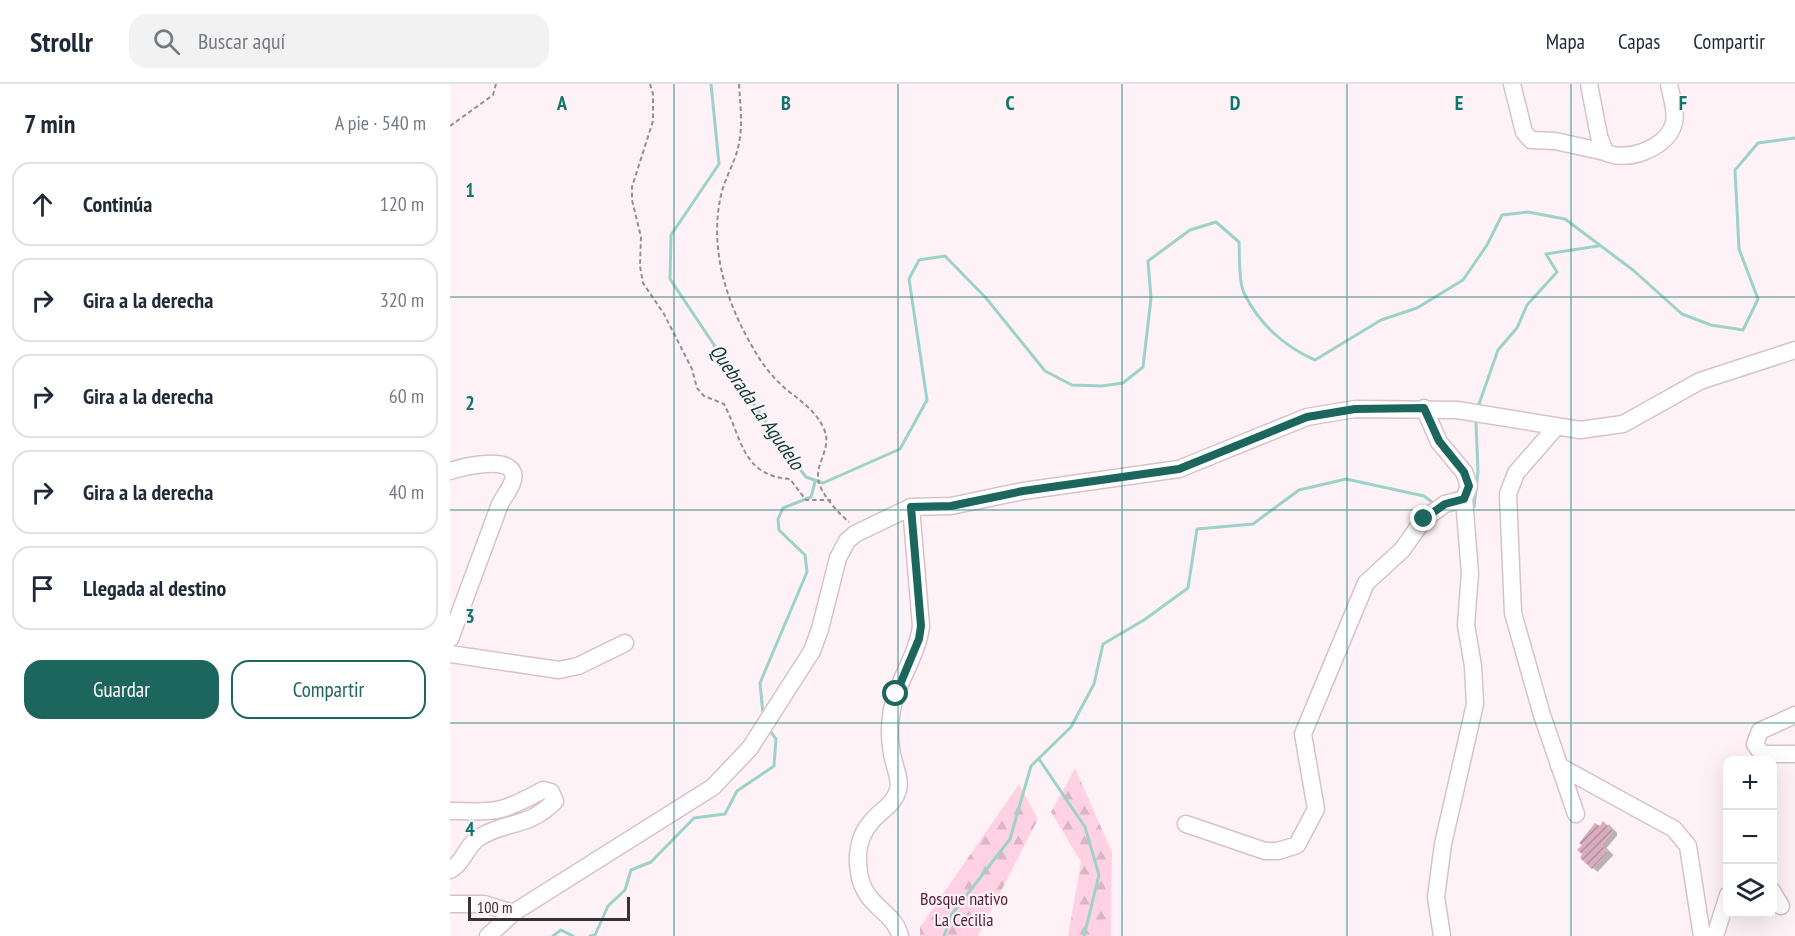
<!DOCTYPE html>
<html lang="es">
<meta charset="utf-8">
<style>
body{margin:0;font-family:"PT Sans Narrow",sans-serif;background:#f2f2f3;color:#1f2937}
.controls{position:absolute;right:18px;bottom:18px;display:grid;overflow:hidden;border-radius:12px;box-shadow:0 6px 24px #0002}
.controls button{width:54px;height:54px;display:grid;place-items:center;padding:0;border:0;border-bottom:2px solid #e0e1e3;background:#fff;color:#1f2937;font:30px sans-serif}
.scale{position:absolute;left:18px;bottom:15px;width:162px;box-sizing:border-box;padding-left:6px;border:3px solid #393134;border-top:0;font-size:16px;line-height:21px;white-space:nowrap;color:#393134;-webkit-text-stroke:4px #fff2f6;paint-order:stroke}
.stop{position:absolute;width:18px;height:18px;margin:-14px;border:4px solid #1d665e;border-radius:50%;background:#fff}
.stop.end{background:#1d665e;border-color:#fff;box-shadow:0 2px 6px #0008}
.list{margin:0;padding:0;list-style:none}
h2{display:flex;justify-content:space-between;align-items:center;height:78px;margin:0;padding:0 24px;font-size:26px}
h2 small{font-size:20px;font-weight:400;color:#747a83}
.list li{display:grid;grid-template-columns:39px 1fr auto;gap:18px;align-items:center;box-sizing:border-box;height:84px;margin:0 12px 12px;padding:0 12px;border:2px solid #e0e1e3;border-radius:18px}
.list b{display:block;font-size:22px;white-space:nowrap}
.list em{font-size:20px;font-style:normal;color:#747a83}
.actions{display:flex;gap:12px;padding:18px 24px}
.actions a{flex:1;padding:14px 0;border:2px solid #1d665e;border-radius:18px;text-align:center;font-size:21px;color:#1d665e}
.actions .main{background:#1d665e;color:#fff}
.icon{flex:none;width:33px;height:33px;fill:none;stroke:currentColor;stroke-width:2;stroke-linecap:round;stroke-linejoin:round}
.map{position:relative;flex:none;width:1345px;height:852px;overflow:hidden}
header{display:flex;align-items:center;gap:36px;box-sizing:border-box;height:84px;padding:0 30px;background:#fff;border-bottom:2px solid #e0e1e3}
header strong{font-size:28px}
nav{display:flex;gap:33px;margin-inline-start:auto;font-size:21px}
.search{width:420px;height:54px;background:#f2f2f3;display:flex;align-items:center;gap:15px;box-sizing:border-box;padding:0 21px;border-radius:18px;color:#747a83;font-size:22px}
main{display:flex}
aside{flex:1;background:#fff}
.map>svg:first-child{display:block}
.forest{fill:url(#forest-firs)}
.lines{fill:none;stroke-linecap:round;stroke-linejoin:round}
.stream{stroke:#9dd2c9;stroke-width:3}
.building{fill:url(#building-hatch);filter:url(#shadow)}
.minor-casing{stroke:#d7c2ca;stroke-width:19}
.path{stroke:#978d90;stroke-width:2;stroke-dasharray:4.5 3;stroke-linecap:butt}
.minor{stroke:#fff;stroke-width:16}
.route{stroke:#1d665e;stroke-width:8}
.grid{fill:none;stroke:#0f766e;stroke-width:1.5;stroke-opacity:0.55}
.labels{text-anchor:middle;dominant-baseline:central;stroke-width:4.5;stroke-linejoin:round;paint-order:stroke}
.park-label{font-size:18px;fill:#541d37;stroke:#fff2f6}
.water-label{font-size:20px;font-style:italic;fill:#083b36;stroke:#fff2f6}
.grid-label{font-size:20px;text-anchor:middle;font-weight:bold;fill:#0f766e;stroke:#fff2f6;stroke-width:4.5;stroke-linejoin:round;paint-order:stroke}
</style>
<header>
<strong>Strollr</strong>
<div class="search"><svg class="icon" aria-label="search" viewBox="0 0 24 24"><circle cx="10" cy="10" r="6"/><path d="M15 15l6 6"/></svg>Buscar aquí</div>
<nav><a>Mapa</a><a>Capas</a><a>Compartir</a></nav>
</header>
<main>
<aside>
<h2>7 min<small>A pie · 540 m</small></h2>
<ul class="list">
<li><svg class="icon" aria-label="ahead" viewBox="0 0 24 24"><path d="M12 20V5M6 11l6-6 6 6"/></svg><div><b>Continúa</b></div><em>120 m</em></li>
<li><svg class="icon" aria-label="right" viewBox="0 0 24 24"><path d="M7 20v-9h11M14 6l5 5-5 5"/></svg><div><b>Gira a la derecha</b></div><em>320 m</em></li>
<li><svg class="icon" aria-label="right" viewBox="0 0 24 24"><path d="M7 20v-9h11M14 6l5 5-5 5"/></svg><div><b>Gira a la derecha</b></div><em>60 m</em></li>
<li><svg class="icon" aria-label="right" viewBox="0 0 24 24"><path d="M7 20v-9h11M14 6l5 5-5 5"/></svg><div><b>Gira a la derecha</b></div><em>40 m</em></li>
<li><svg class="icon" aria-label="arrive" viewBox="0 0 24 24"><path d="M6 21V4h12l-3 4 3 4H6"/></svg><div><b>Llegada al destino</b></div></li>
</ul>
<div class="actions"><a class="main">Guardar</a><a>Compartir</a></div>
</aside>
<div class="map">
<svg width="1345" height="852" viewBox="0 0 1345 852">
<defs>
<pattern id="forest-firs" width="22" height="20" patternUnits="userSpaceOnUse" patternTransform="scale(1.5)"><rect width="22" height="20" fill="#fed2e3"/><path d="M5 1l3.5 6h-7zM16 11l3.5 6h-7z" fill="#dab5c3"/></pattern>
<pattern id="building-hatch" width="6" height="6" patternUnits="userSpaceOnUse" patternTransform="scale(1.5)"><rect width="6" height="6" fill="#daadbe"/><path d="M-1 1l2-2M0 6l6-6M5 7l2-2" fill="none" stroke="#b28d9b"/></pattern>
<filter id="shadow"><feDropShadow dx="5.5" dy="3" stdDeviation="0" flood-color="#0004"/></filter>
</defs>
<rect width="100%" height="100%" fill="#fff2f6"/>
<!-- forest -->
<path class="forest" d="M625,684l37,84 -1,84h-43l13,-74 -30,-50z
M569,700l19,35 -60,117h-58v-9z"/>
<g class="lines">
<!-- stream -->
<path class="stream" d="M261,0l8,80 -48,71 -1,44 107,160 29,38 17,6 77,-34 27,-49 -18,-121 10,-19 26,-4 41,42 59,73 27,14 30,1 21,-3 20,-16 8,-69 -3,-37 42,-31 26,-8 23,20c1,14 -1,38 5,51 15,31 41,54 71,67l66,-40 36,-12 46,-28 24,-35 15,-30 26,-3 37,7 68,51 49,44 29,11 32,5 15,-31 -19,-50 -4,-79 23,-27 37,-5
M1029,320l19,-54 19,-22 10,-23 30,-33 -11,-18 52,-8
M1021,424l3,-1 4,-35 -2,-49
M313,630l-3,-31 47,-111 -2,-17 -26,-25 -1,-11 5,-11 28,-11 4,-15
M589,675l46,68 14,48 -15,61
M103,852l8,-6 12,6
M140,852l5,-1 13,-29 17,-16 6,-20 20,-8 43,-44 31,-4 12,-23 37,-25 2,-27 -8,-11
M494,852l8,-22 58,-75 21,-73 40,-39 23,-43 9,-40 41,-24 44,-32 9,-59 56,-5 46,-34 47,-11 78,17 12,9"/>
</g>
<!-- building -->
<path class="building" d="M1153,737l10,10 -12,14 7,7 -16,17 -12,-11 2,-4 -5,-4 5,-5 -3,-2 16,-20 5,3z"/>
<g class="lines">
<defs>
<path id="minor" d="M1062,0l12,48 7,8 24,1 50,11
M1139,0l10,52 6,16c20,11 60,-3 68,-26 5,-12 -2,-30 -4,-42
M974,324l15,34 25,30 5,14 -5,13 6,74 -4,52 7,41 2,38 -32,140 -7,53 6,39
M1107,342l-41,47 -8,21 5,119 29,102 34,99
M0,387c13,-4 53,-14 62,0 6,9 -8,25 -12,33 -17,45 -33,90 -50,135
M0,570l109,16 19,-4 47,-23
M1345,631l-35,16 -5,13 7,10h33
M1109,682l115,63 14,17 14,90
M0,727c48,1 51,2 93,-21l8,2 4,9c-28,28 -48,19 -75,36 -14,8 -16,26 -30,33
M736,740l79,27h13l19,-6 19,-36 -13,-75 63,-151 36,-33 22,-31 21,-15 19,-5
M1322,807l9,15
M0,820h34l29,9
M38,852l25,-23 200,-126 37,-39 62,-97 8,-22 18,-71 9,-17 8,-7 56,-27 40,-1 72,-15 156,-22 128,-52 48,-8 102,1 123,20 43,-6 77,-43 95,-31
M450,852c-6,-26 -36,-28 -41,-64 -3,-18 0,-37 13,-51 10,-12 21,-15 26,-31 3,-10 -4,-25 -6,-36 -2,-12 -3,-25 -1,-37 3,-32 26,-59 30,-91l-10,-119
M1265,852l13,-41"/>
</defs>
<!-- minor casing -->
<use href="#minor" class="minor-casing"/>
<!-- path -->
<path class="path" d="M200,0l3,10v27l-21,66v13l9,37 -1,29 3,17 21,31 28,55 5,19 7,8 20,8c18,34 18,72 66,75l16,21h25
M289,0c1,20 4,39 0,59 -3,18 -14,34 -18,52 -12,53 5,107 32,153 9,16 20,30 34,42 15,12 29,21 37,39 8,19 -7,31 -6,49 1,14 20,35 31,44
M0,42l43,-31 3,-11"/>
<!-- minor -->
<use href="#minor" class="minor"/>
</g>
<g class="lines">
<!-- route -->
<path class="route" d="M446,610l23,-55 2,-13 -10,-119 40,-1 72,-15 156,-22 128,-52 48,-8 69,-1 15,33 25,31 5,14 -5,13 -19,5 -21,15"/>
</g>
<!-- grid -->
<path class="grid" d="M224,0v852M448,0v852M672,0v852M897,0v852M1121,0v852M0,213h1345M0,426h1345M0,639h1345"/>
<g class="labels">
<!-- park labels -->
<g class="park-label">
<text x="514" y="814">Bosque nativo<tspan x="514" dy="21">La Cecilia</tspan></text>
</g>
<!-- water labels -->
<g class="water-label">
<text transform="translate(307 323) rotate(55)">Quebrada La Agudelo</text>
</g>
</g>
<g class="grid-label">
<text x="112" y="26">A</text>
<text x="336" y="26">B</text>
<text x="560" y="26">C</text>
<text x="785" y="26">D</text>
<text x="1009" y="26">E</text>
<text x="1233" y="26">F</text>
<text x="20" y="113">1</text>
<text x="20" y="326">2</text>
<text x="20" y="539">3</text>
<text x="20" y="752">4</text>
</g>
</svg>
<div class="controls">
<button>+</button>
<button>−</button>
<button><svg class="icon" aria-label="layers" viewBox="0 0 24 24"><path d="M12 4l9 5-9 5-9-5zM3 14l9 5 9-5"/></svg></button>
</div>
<div class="scale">100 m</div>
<div class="stop" style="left:446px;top:610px"></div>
<div class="stop end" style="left:974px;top:435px"></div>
</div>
</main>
